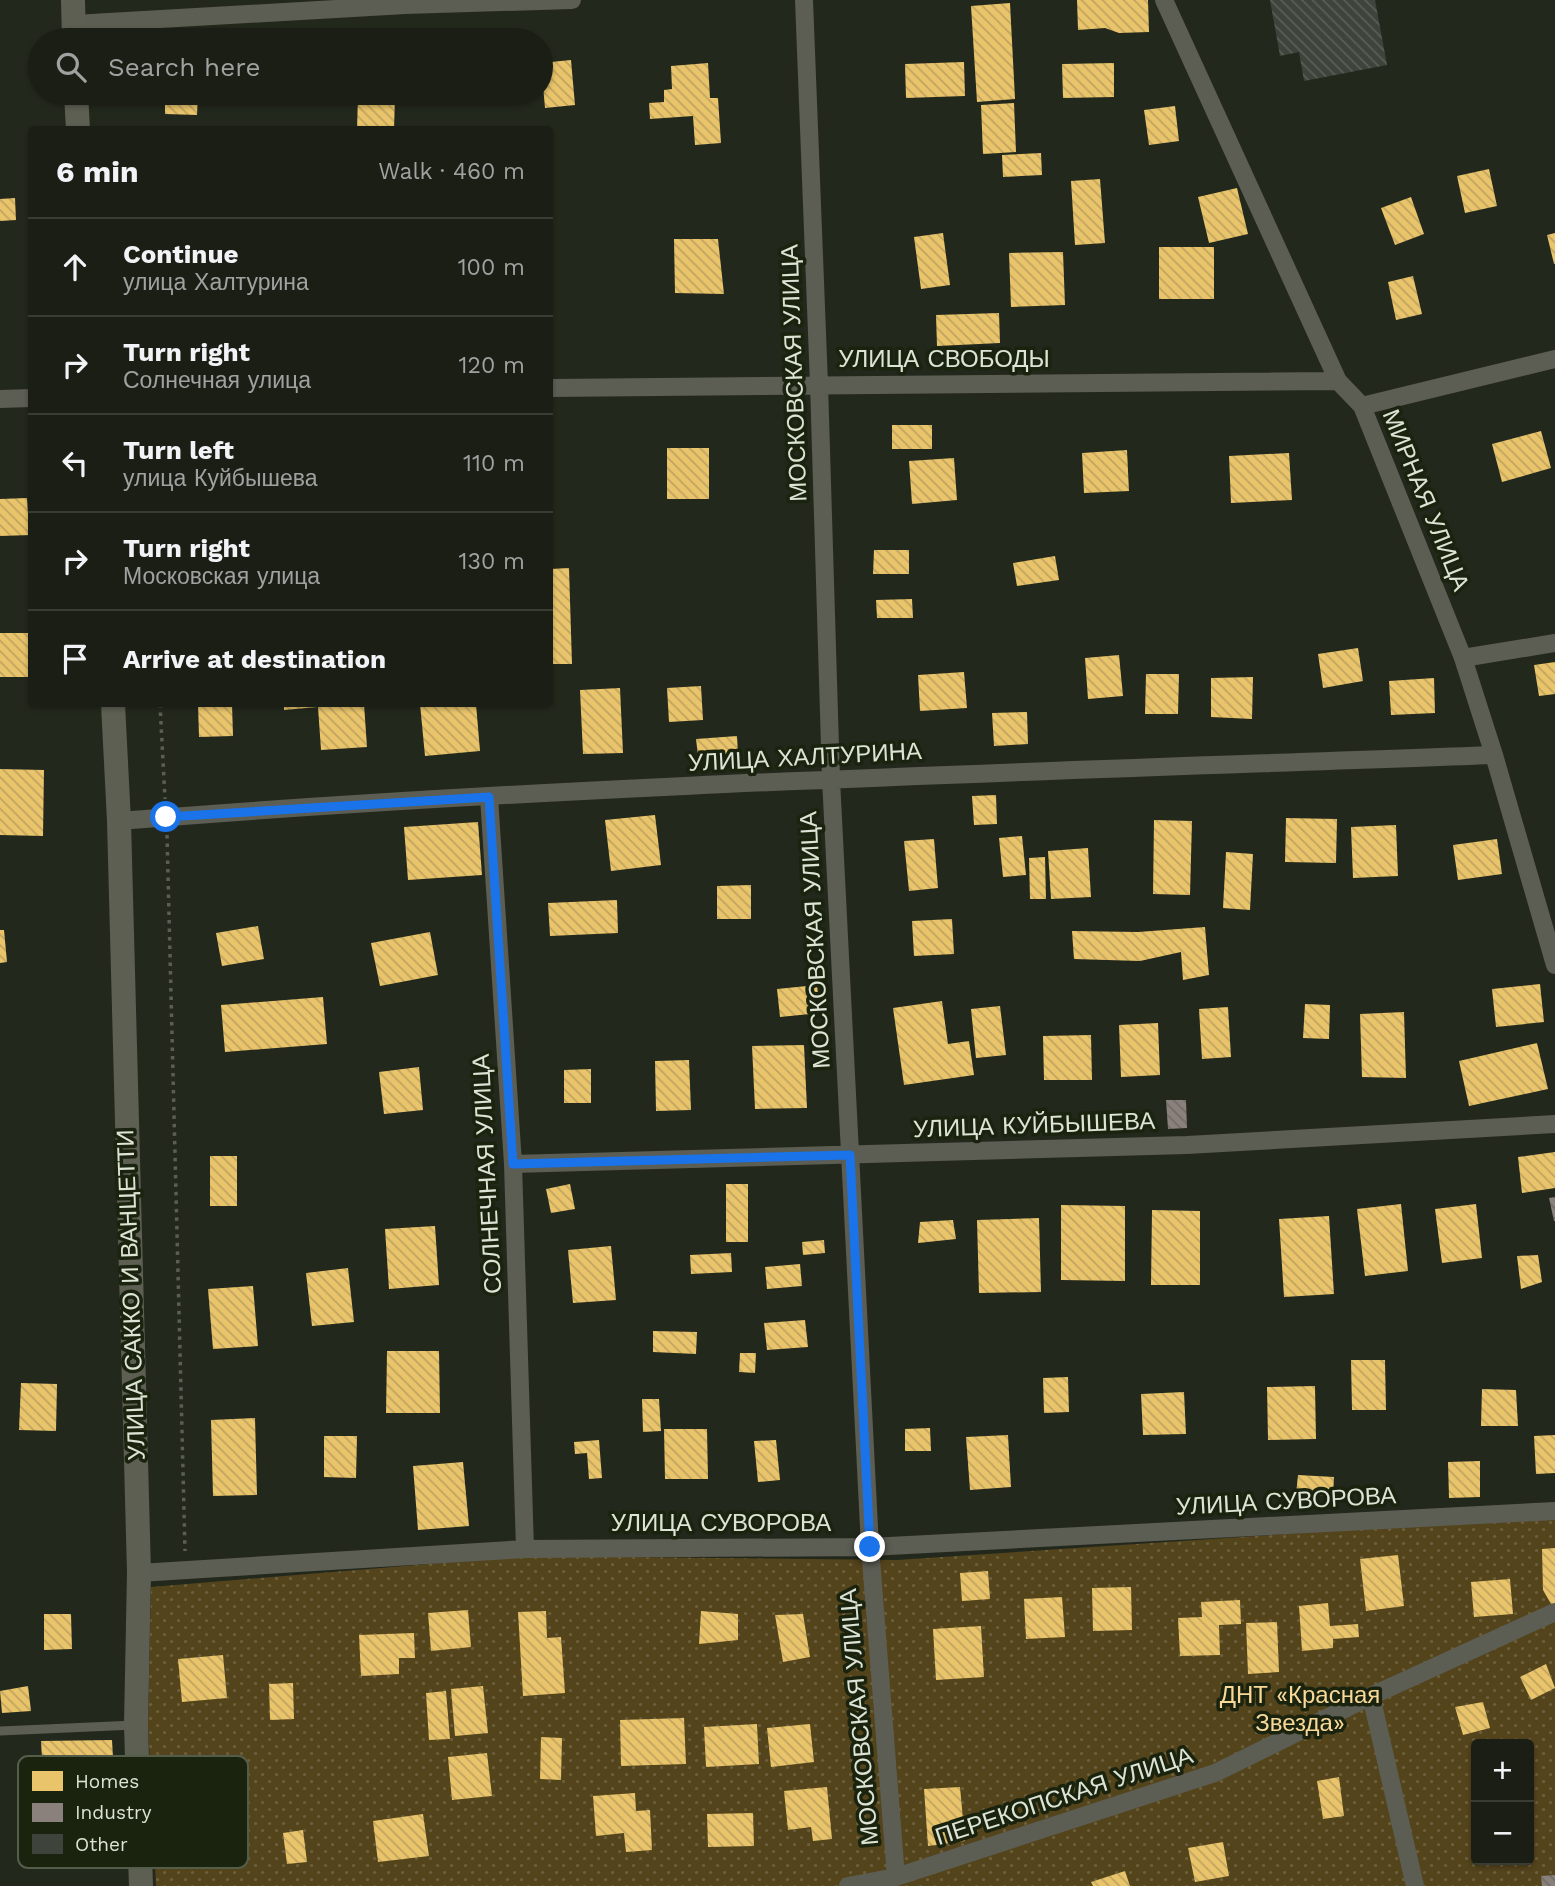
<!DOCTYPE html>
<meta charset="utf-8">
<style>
body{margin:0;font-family:"Work Sans",sans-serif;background:#272b22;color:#f1f3f6}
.controls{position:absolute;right:21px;bottom:21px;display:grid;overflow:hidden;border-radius:7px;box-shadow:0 2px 5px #0004}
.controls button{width:63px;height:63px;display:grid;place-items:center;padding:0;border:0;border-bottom:2px solid #383c34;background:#1a1e15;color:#f1f3f6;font:35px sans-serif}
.stop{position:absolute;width:21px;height:21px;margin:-16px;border:5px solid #1a73e8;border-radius:50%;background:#fff}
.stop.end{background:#1a73e8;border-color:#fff;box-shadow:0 2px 7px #0008}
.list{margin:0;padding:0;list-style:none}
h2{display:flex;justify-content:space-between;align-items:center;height:91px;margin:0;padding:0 28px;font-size:30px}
h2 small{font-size:23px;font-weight:400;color:#9fa2a0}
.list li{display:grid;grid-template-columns:46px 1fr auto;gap:21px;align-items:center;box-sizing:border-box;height:98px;padding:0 28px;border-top:2px solid #383c34}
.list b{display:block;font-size:26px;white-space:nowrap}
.list p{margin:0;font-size:23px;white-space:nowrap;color:#9fa2a0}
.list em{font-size:23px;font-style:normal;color:#9fa2a0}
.icon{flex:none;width:38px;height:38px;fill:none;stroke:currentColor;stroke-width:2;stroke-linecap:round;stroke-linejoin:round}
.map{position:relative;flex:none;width:1555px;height:1886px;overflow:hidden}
.search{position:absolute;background:#1a1e15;box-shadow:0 2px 5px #0004;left:28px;top:28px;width:525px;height:77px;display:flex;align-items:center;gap:18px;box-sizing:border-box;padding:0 24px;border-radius:38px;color:#9fa2a0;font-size:26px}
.panel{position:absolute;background:#1a1e15;box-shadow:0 2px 5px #0004;left:28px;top:126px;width:525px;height:581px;border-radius:7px}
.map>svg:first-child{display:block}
.grass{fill:url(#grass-dots);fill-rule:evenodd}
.homes{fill:url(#homes-back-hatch)}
.industry{fill:url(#industry-back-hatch)}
.building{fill:url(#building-back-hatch)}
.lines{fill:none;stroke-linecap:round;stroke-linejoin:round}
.path{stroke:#5c5e55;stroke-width:3.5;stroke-dasharray:3.5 5;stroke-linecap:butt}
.service{stroke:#5c5d53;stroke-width:9}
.minor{stroke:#5c5d53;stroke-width:18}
.secondary{stroke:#5e5f53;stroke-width:24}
.route{stroke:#1a73e8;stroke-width:9}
.labels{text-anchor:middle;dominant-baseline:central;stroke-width:7;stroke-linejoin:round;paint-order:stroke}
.street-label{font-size:24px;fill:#dde3d5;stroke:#1a230e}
.park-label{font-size:24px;fill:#f9d99a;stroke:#1a230e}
.key{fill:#1a230e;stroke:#545d4a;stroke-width:2}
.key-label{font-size:19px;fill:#dde3d5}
</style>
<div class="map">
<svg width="1555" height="1886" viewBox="0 0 1555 1886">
<defs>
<pattern id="grass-dots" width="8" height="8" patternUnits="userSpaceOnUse" patternTransform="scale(1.75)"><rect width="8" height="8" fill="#54441c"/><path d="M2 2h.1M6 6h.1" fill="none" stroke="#6c5f3c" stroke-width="1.8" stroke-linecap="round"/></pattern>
<pattern id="homes-back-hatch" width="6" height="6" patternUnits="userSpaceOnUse" patternTransform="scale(1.75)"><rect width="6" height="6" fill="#e9c46a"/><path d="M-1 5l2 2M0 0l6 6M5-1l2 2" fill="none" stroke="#bfa460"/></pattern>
<pattern id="industry-back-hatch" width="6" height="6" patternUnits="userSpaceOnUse" patternTransform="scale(1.75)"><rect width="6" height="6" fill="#8a817c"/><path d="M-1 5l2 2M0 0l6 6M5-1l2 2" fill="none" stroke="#716c67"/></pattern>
<pattern id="building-back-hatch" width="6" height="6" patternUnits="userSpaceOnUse" patternTransform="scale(1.75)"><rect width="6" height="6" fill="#3e443c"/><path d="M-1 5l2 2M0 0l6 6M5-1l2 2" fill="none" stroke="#595f57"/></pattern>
</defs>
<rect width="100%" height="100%" fill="#23281c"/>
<!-- grass -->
<path class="grass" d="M1555,1516v370h-1399l-8,-161 3,-138 375,-31 371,4zM1476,1744h53v116h-53z"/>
<!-- homes -->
<path class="homes" d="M1077,0h71l1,32 -30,1 -14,-5 -27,2z
M1010,3l5,96 -38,3 -6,-96z
M571,60l4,45 -30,3 -4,-45z
M964,62l1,34 -59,2 -1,-34z
M708,63l2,35h8l3,45 -26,2 -2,-29 -43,3 -1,-16 15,-1v-12l8,-1 -1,-23z
M1114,63v34l-51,1 -1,-34z
M165,93h33l-1,22 -32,-1z
M358,95l37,1 -1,34h-37z
M1014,103l2,49 -33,2 -2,-49z
M1175,106l4,35 -30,4 -5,-35z
M1041,153l1,22 -39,2 -1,-22z
M1489,169l8,37 -32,7 -8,-37z
M1100,179l5,64 -30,2 -4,-64z
M1237,188l11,46 -39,9 -11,-46z
M1411,197l13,37 -29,11 -14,-37z
M15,198l1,22 -16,1v-22z
M943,233l7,52 -29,4 -7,-52z
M1555,233v31h-1l-7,-29z
M674,239h44l6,55 -49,-1z
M1159,247h55v52h-55z
M1063,252l2,53 -54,2 -2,-54z
M1413,276l9,38 -26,6 -8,-38z
M999,313l1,30 -63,3 -1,-31z
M892,425h40v24h-40z
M1541,431l10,37 -49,14 -10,-38z
M667,448h42v51h-42z
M1127,450l2,41 -45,2 -2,-40z
M1289,453l3,47 -61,3 -2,-47z
M954,458l3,42 -45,4 -3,-43z
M27,498l1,16h4v21l-32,1v-37z
M874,550h35v24h-36z
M1055,556l4,24 -42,6 -4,-23z
M569,568l3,96h-22v-95z
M912,599l1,19h-36l-1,-18z
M0,633h32v44h-32z
M1358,648l5,33 -40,7 -5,-34z
M1119,655l4,41 -35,3 -3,-41z
M1555,662v32l-16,2 -5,-31z
M964,672l3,36 -47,3 -2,-36z
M1146,674h33l-1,40h-33z
M1253,677l-1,42 -41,-2v-39z
M1434,678l1,35 -44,2 -2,-34z
M701,686l2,34 -34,2 -2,-34z
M620,688l3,65 -40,1 -3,-64z
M198,704h34l1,32 -34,1z
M284,704h80l3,43 -46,3 -3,-43 -34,3z
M420,704h56l4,47 -55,5z
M1027,712l1,32 -34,2 -2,-33z
M737,736l1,18 -40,2 -2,-17z
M0,769l44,1 -1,66 -43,-1z
M996,795l1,29 -23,1 -2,-29z
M655,815l6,50 -50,6 -6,-51z
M1286,818l51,1 -1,44 -51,-1z
M1154,820l38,1 -2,74 -37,-1z
M478,822l4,53 -74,5 -4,-53z
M1396,825l2,51 -45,2 -2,-51z
M1022,836l4,39 -23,2 -4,-39z
M934,839l4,49 -29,3 -5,-50z
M1497,839l5,35 -44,6 -5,-35z
M1088,848l3,49 -40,2 -3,-48z
M1226,852l27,2 -3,56 -27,-2z
M1045,857l1,42h-16l-1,-41z
M751,885v34h-34v-33z
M617,900l1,33 -68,3 -2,-33z
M952,919l2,35 -40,2 -2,-35z
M258,926l6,33 -42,7 -6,-33z
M1205,927l4,48 -26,5 -2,-28 -41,9 -66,-2 -2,-28 66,1z
M0,930h4l3,32 -7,1z
M430,932l8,43 -58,11 -9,-43z
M1540,984l4,38 -48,5 -4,-38z
M817,985l3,28 -40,4 -3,-28z
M323,997l4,47 -102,8 -4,-47z
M942,1001l6,43 21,-3 5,34 -70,10 -11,-77z
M1305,1004l25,1 -1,34 -26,-1z
M1000,1006l6,49 -30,3 -5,-49z
M1228,1007l3,50 -29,2 -3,-50z
M1404,1012l2,66 -44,-1 -2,-63z
M1158,1023l2,52 -39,2 -2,-52z
M1091,1035l1,45h-48l-1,-44z
M1537,1043l11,46 -79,17 -10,-45z
M804,1045l3,63 -52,1 -3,-63z
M689,1060l2,50 -35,1 -1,-50z
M419,1067l4,43 -39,4 -5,-42z
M591,1069v34h-27v-33z
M1555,1152v36l-33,5 -4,-36z
M210,1156h27v50h-27z
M570,1184l5,25 -24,4 -5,-24z
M726,1184h22v58h-22z
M1401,1204l7,67 -43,5 -8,-67z
M1476,1204l6,54 -40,5 -7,-54z
M1061,1205l64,1v75l-64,-1z
M1152,1210l48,1v74h-49z
M1329,1216l5,78 -50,3 -5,-78z
M1039,1218l2,74 -62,1 -2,-73z
M953,1220l3,19 -38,4 2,-21z
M435,1226l4,59 -50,4 -4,-60z
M824,1240l1,13 -22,2 -1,-13z
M611,1246l5,54 -43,3 -5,-53z
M731,1253l1,19 -41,2 -1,-19z
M1538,1255l4,27 -21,7 -4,-33z
M800,1264l2,22 -35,3 -2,-22z
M348,1268l6,54 -42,4 -6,-53z
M253,1286l5,60 -45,3 -5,-60z
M805,1320l3,27 -41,3 -3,-27z
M653,1331l44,1 -1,22 -43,-2z
M387,1351h52l1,62h-54z
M740,1353h16l-1,20 -16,-1z
M1351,1360h34l1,50h-34z
M1068,1377l1,35 -25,1 -1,-35z
M21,1383l36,1 -1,47 -37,-1z
M1315,1386l1,53 -48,1 -1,-53z
M1482,1389l34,1 2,36h-37z
M1184,1392l2,42 -43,1 -2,-41z
M642,1399h17l2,32 -18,1z
M255,1418l2,77 -44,1 -2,-76z
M930,1428l1,23h-26v-22z
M664,1429h43l1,50h-43z
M1008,1435l3,52 -41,3 -4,-53z
M1555,1435v38l-19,1 -2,-38z
M324,1436h33l-1,42 -32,-1z
M599,1440l3,38 -13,1 -2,-26 -12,1 -1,-12z
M776,1440l4,40 -22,2 -4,-41z
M1480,1461v36l-31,1 -1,-36z
M463,1462l6,64 -51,4 -5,-64z
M1298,1475l36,2 -1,19 -37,-2z
M1555,1548v63l-12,-21 -1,-41z
M1398,1555l6,51 -38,5 -6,-52z
M988,1571l2,28 -28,2 -2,-28z
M1510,1579l3,35 -39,3 -3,-35z
M1131,1587l1,43 -39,1 -1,-43z
M1062,1597l3,40 -39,2 -2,-40z
M1240,1600l1,24 -22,1 1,30 -40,1 -2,-38 24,-1 -1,-15z
M1328,1603l2,23 28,-2 1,13 -26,2v9l-31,3 -3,-45z
M468,1610l3,37 -40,4 -3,-38z
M546,1611l1,27 14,-1 4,56 -42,3 -5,-84z
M701,1611l37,3v26l-39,4z
M44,1614h27l1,35 -28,1z
M803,1614l7,43 -27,5 -8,-47z
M1277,1622l2,50 -31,2 -2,-51z
M981,1626l3,51 -48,3 -3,-51z
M414,1633l1,25h-16v16l-38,2 -2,-41z
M223,1655l4,43 -45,4 -4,-43z
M1546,1664l9,24 -24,12 -11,-23z
M293,1683l1,36 -24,1 -1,-36z
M28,1686l3,25 -29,2 -2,-22z
M483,1686l5,47 -33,3 -4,-47z
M446,1691l4,48 -21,1 -3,-47z
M1483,1702l7,26 -27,7 -8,-28z
M684,1718l2,46 -65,2 -1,-46z
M757,1724l2,40 -53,3 -2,-40z
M810,1724l4,38 -43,5 -4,-39z
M541,1737l21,1 -1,42 -21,-1z
M112,1740l2,35 -71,2 -2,-36z
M487,1753l5,43 -40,4 -4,-43z
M1339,1777l5,39 -21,3 -6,-38z
M827,1787l5,52 -19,2 -2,-14 -23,3 -4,-39z
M960,1787l5,54 -37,5 -4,-57z
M635,1793l1,18 14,-1 2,40 -26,2 -2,-19 -28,3 -3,-40z
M753,1813l1,33 -46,1 -1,-33z
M423,1814l6,42 -51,6 -5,-41z
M303,1830l4,32 -20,2 -4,-31z
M234,1832l3,35 -36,2 -3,-34z
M1223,1842l6,34 -34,6 -7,-34z
M1125,1871l5,15h-37l-2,-4z"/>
<!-- industry -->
<path class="industry" d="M1166,1100h20l1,28 -19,1z
M1555,1197v24h-1l-5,-23z
M1555,1875v11h-13l-1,-10z"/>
<!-- building -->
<path class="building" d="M1270,0h105l12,65 -83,16 -5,-29 -19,4z"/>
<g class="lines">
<!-- path -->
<path class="path" d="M160,704l5,95
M167,835l18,716"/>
<!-- service -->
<path class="service" d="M0,1731l135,-6"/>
<!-- minor -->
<path class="minor" d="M804,0l15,384 12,395 39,768 26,330
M1164,0l174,381 24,25 101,252 31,97 61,210
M74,24l331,-19 167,-5
M550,388l788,-7
M0,399l32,-1
M1362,406l193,-47
M1463,658l92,-15
M489,797l24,367 12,385
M119,821c457,-37 917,-49 1375,-66
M513,1164l674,-19 368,-21
M139,1573l386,-24 345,-2 685,-36
M1371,1696l44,190
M848,1886l48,-9 319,-104 156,-77 184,-84"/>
<!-- secondary -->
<path class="secondary" d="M73,0l1,40
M76,93l2,37
M113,704l6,117 20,752 -3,152 5,161"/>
</g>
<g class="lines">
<!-- route -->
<path class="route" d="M166,817l323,-20 24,367 337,-9 20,392"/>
</g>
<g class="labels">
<!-- street labels -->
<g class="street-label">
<text x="944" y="359">УЛИЦА СВОБОДЫ</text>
<text transform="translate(794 373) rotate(-92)">МОСКОВСКАЯ УЛИЦА</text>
<text transform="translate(1426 500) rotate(68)">МИРНАЯ УЛИЦА</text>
<text transform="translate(805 757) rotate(-3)">УЛИЦА ХАЛТУРИНА</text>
<text transform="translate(815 940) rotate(-93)">МОСКОВСКАЯ УЛИЦА</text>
<text transform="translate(1034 1125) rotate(-2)">УЛИЦА КУЙБЫШЕВА</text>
<text transform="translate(487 1174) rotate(-93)">СОЛНЕЧНАЯ УЛИЦА</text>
<text transform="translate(131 1295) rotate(-92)">УЛИЦА САККО И ВАНЦЕТТИ</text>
<text transform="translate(1286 1501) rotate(-3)">УЛИЦА СУВОРОВА</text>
<text x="721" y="1523">УЛИЦА СУВОРОВА</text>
<text transform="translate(859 1717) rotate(-95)">МОСКОВСКАЯ УЛИЦА</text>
<text transform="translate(1064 1796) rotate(-18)">ПЕРЕКОПСКАЯ УЛИЦА</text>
</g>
<!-- park labels -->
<g class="park-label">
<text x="1300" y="1695">ДНТ «Красная<tspan x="1300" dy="28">Звезда»</tspan></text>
</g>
</g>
<!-- legend -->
<rect x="18" y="1756" width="230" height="112" rx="10" class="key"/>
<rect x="32" y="1771" width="31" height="20" fill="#e9c46a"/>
<rect x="32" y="1803" width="31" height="19" fill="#8a817c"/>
<rect x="32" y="1834" width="31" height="20" fill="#3e443c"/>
<g class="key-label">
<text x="75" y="1788">Homes</text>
<text x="75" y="1819">Industry</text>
<text x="75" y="1851">Other</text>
</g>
</svg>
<div class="controls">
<button>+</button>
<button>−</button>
</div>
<div class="stop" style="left:166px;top:817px"></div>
<div class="stop end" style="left:870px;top:1547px"></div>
<div class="search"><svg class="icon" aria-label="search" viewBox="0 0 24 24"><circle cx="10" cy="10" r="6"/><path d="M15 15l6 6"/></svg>Search here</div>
<section class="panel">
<h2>6 min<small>Walk · 460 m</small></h2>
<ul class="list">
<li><svg class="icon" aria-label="ahead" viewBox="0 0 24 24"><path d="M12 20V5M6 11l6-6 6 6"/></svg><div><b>Continue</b><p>улица Халтурина</p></div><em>100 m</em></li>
<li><svg class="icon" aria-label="right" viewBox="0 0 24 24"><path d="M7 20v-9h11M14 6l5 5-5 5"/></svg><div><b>Turn right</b><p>Солнечная улица</p></div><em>120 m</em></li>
<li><svg class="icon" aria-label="left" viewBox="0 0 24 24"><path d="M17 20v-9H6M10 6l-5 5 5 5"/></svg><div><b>Turn left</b><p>улица Куйбышева</p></div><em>110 m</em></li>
<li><svg class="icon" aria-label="right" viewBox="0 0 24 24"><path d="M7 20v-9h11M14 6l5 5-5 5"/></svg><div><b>Turn right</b><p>Московская улица</p></div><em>130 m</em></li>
<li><svg class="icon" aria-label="arrive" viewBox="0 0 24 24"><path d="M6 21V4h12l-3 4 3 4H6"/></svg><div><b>Arrive at destination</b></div></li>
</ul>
</section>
</div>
